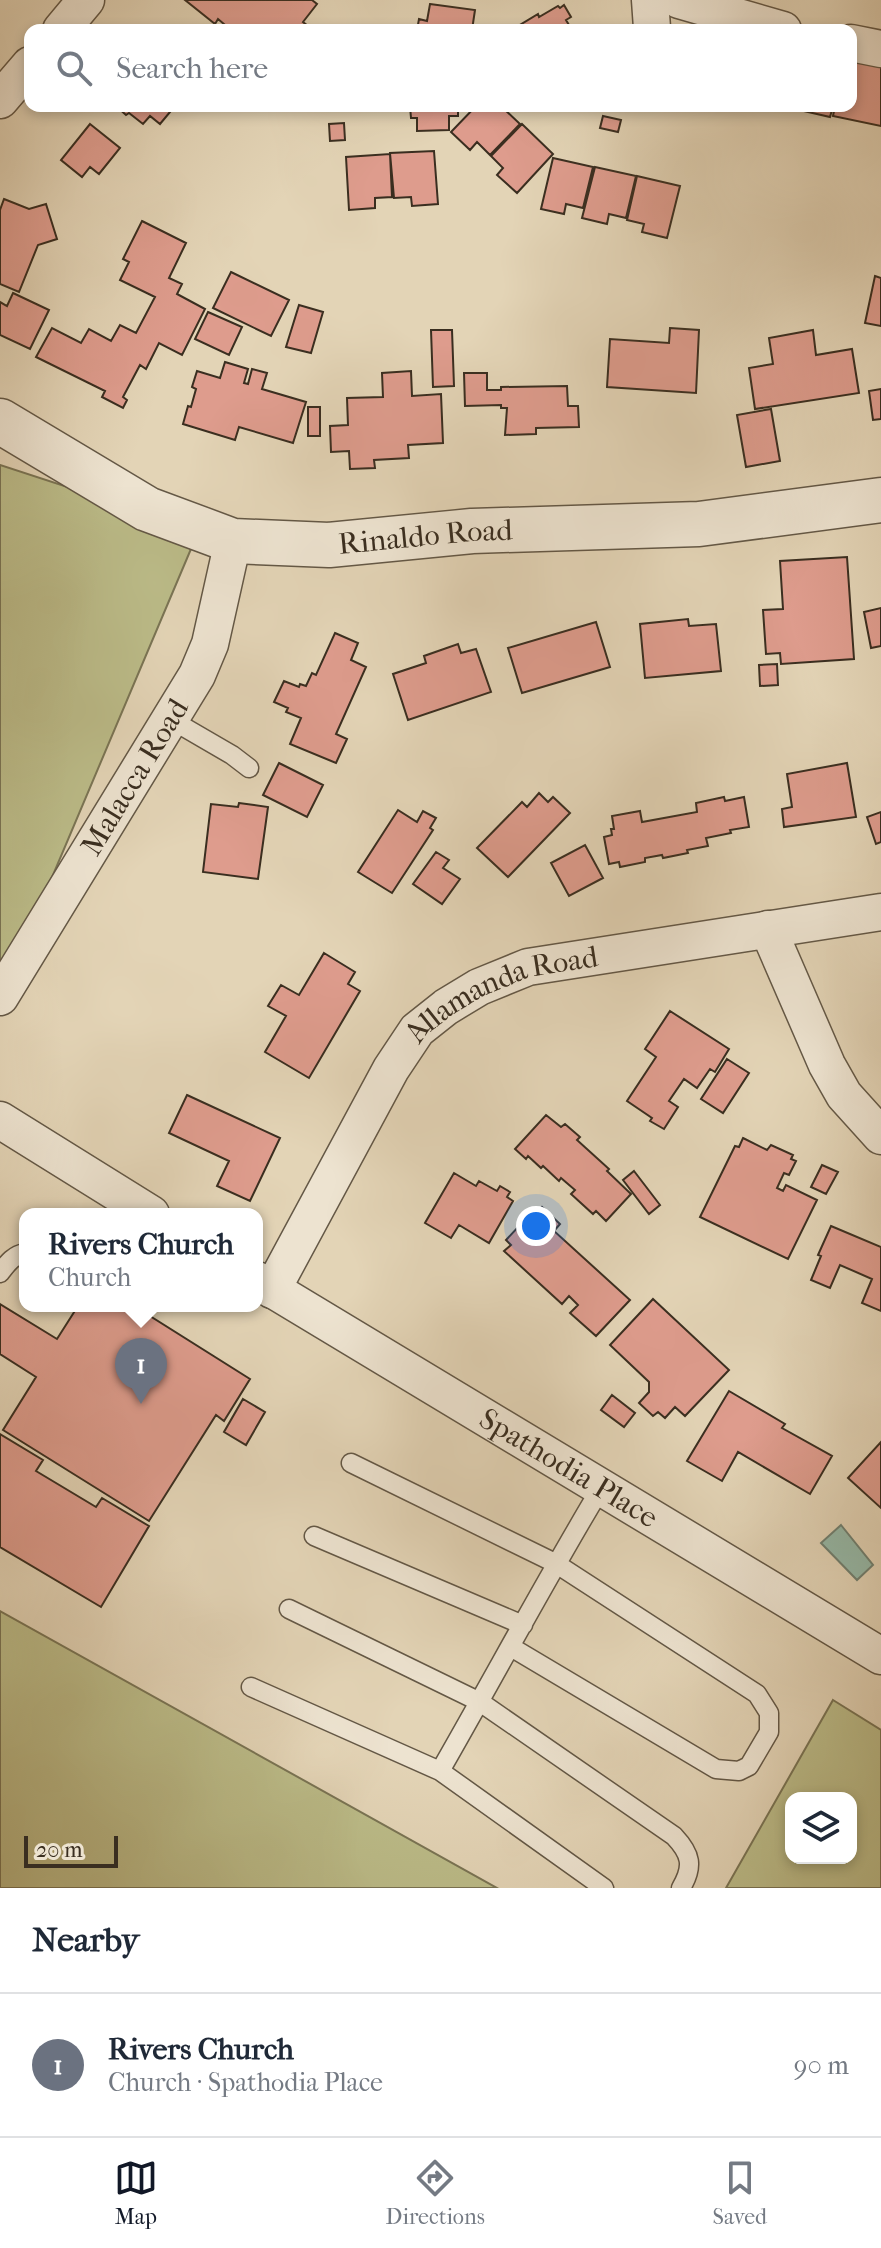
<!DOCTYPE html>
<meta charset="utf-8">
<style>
body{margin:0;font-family:"IM FELL French Canon",serif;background:#f2f2f3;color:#1f2937}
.controls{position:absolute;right:24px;bottom:24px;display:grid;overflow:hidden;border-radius:16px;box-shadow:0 4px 12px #0003}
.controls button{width:72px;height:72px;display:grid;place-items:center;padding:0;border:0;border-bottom:2px solid #e0e1e3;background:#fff;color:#1f2937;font:40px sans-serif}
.scale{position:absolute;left:24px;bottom:20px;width:94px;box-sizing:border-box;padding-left:8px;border:4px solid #3a2e20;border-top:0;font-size:22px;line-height:28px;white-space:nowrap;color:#3a2e20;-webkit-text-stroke:6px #ede3d0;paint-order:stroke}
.you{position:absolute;left:536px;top:1226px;width:28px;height:28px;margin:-20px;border:6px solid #fff;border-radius:50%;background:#1a73e8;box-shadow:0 0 0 12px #1a73e833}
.badge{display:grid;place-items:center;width:52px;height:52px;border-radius:50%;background:#111827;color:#fff;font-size:26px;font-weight:700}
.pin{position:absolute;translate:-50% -66px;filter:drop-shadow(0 2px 4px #0008)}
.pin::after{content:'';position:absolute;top:42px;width:28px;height:24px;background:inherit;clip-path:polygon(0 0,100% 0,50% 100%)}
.popup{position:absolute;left:19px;top:1208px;width:244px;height:104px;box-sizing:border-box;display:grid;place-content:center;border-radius:16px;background:#fff;filter:drop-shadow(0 2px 6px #0005);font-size:26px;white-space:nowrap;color:#747a83}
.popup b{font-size:30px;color:#1f2937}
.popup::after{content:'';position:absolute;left:50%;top:100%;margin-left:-16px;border:16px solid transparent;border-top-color:#fff}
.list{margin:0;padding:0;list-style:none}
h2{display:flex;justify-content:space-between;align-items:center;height:104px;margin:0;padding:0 32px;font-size:34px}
h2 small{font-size:26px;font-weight:400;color:#747a83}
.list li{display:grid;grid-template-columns:52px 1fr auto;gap:24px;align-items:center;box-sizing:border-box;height:144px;padding:0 32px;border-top:2px solid #e0e1e3}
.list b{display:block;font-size:30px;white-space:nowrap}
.list p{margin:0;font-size:26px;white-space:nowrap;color:#747a83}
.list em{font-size:26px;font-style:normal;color:#747a83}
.icon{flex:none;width:44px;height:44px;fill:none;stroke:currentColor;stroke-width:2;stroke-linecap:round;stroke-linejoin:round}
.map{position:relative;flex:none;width:881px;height:1888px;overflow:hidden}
.search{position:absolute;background:#fff;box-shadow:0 4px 12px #0003;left:24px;right:24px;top:24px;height:88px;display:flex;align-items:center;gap:20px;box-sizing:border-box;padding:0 28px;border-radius:16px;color:#747a83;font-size:30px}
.sheet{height:248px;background:#fff}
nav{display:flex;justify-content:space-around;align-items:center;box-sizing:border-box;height:112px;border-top:2px solid #e0e1e3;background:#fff;font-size:22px;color:#747a83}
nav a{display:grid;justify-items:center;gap:4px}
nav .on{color:#111827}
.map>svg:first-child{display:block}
.green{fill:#bb8;stroke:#7a7454;stroke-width:2;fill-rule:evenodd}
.water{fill:#96b9a8;stroke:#718172;stroke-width:2}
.building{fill:#de9c8d;stroke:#3a2e20;stroke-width:2}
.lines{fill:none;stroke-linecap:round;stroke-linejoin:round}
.service-casing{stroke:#645846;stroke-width:21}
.minor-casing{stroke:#645846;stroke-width:39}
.tertiary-casing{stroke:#645846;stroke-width:47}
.service{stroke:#ede3d0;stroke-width:18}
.minor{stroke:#ede3d0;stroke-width:36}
.tertiary{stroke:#ede3d0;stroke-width:44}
.labels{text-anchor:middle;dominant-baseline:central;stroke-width:7;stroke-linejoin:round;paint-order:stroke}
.street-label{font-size:30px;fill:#3a2e20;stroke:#ede3d0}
</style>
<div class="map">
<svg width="881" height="1888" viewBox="0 0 881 1888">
<rect width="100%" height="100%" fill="#e3d4b6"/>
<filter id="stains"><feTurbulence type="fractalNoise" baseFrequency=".0025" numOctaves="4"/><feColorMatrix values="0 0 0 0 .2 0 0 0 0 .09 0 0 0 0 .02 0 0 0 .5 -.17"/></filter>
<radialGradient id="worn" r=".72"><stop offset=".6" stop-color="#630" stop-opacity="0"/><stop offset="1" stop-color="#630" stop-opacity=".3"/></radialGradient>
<!-- green -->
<path class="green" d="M0,465l199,65 -190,449 -9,14z
M0,1611l497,277h-497z
M833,1700l48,30v158h-155zM851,1798v60h-60v-60z"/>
<!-- water -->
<path class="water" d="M841,1525l32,40 -16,15 -36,-37z"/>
<!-- building -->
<path class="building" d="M185,0h127l5,4 -14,18 10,8h-82l-13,-11 -3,5z
M430,4l45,6 -3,20h-55l2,-11 8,2z
M564,5l7,12 -5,3 6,10h-56l-1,-2 23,-14 1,3 19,-11 2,2z
M857,58l24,5v63l-48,-10 2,-10h16v-37l4,1z
M116,106h59l-15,18 -10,-8 -7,8 -14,-11 -3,2z
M410,106h58l1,5h-11v5h-9v14l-32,1v-13h-6z
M476,106h25l19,18 -30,31 -13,-13 -7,8 -19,-18z
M782,106h51l-3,11z
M603,116l18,4 -3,12 -18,-4z
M344,123l1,17 -15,1 -1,-17z
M90,124l30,24 -21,26 -9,-7 -8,10 -21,-17z
M522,124l31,30 -36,39 -20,-18 6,-7 -12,-12z
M434,151l4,53 -26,2 -1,-9 -17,1 -4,-45z
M390,154l2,43 -17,1v10l-26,2 -3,-53z
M553,158l40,9 -10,41 -17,-4 -2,10 -23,-5z
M595,167l41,9 -10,42 -17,-4 -2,10 -25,-6z
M637,176l43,10 -13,52 -25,-6 2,-8 -17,-4z
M4,199l25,10 17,-5 11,35 -19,6 -19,47 -19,-8v-74z
M142,221l44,22 -17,35 13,6 -5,10 28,15 -23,46 -23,-12 -13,26 -6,-4 -17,32 4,3 -4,8 -21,-11 3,-6 -69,-34 16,-29 29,15 8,-14 22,12 9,-16 16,8 19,-36 -35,-17 9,-18 -6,-3z
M231,272l58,28 -18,36 -58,-28z
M875,276l6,2v48l-16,-3z
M13,293l36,17 -19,39 -30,-14v-33l7,4z
M299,305l24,7 -12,41 -25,-6z
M208,312l34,15 -13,28 -34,-16z
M670,328l29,2 -3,63 -89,-6 3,-48 59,4z
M431,330h21l2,56 -21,1z
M813,330l3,25 36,-6 7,44 -104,16 -6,-41 24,-4 -4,-26z
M225,362l23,7 -4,14 4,1 4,-15 15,4 -5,16 44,13 -13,41 -54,-16 -4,13 -52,-16 5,-18 3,1 5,-18 -4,-2 5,-16 23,7z
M411,371l1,25 29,-2 2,49 -35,2 1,13 -35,2 1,8 -25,1 -1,-18 -18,1 -1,-26 18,-1 -1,-27 36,-1 -1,-24z
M464,373h23v17h14v-3l66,-1 1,20h10l1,21 -43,1v6l-31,1 2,-27h-6v-3l-36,1z
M881,389v30l-8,1 -4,-29z
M308,407h12v29h-12z
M771,409l9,52 -34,6 -9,-52z
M847,557l7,102 -73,5 -1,-11 -14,1 -3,-44 20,-1 -3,-48z
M881,608v38l-10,2 -7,-36z
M688,619l1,7 27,-2 5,47 -76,7 -5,-54z
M596,622l14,45 -88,26 -14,-45z
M335,633l23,10 -7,17 15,7 -30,67 11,5 -11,24 -46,-19 11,-26 -15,-6 2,-4 -14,-6 10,-21 15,6 1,-3 6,2 6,-13 4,2z
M458,644l3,9 15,-4 15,43 -83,28 -15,-46 33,-11 -2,-7z
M777,664l1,21 -18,1 -1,-21z
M279,763l44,22 -16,32 -44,-22z
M847,763l9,54 -72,10 -2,-18 10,-2 -5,-33z
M539,793l9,9 5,-5 17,16 -62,64 -31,-29 45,-46 5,5z
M724,797l1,4 19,-4 5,30 -19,3 1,3 -25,5 2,8 -21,4 1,3 -25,5 -1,-3 -17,3v4l-25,5 -1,-5 -10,2 -5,-27 8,-2 -1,-6h3l-2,-13 28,-5 2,11 55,-10 -1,-9z
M239,803l29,4 -10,72 -55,-7 8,-68 27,3z
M398,810l19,12 6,-11 13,7 -6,10 3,2 -41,63 -34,-21z
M881,812v30l-5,2 -9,-27z
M585,845l18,33 -34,18 -18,-33z
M436,852l13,8 -6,8 17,11 -18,25 -29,-20z
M324,953l31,19 -7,12 12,7 -51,87 -44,-26 21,-36 -18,-10 13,-21 18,10z
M670,1011l59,38 -14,23 -5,-3 -13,19 -13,-9 -15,22 9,6 -14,22 -14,-8 2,-3 -25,-17 29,-44 -11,-8z
M727,1059l22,14 -26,40 -22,-14z
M187,1095l93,43 -30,63 -33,-15 12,-25 -60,-28z
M546,1115l15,12 4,-3 15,13 -3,3 32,29 -2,2 24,23 -25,27 -10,-10 -3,3 -22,-20 4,-4 -14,-12 -2,3 -16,-15 -2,2 -13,-12 -2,3 -11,-10z
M743,1138l24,12 4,-5 22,10 -2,4 5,2 -7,14 -5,-2 -7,15 6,3 3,-6 31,15 -29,59 -88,-42 35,-71 4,1z
M822,1165l16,7 -12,22 -15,-7z
M634,1171l26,34 -11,9 -26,-34z
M454,1173l22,13 3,-5 18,10 3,-5 10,6 -3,5 6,4 -24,42 -30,-18 -8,13 -26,-15z
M542,1207l18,17 -6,7 76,69 -34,36 -26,-23 8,-8 -9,-9 -7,8 -58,-53 7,-6 -5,-5 15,-16 3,3z
M831,1226l50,21v64l-19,-8 10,-24 -32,-14 -10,23 -19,-8 10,-24 -3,-1z
M653,1299l76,71 -44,46 -10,-9 -10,11 -7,-6 -5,4 -14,-13 10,-11v-10l-39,-37z
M0,1304l57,35 21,-33h56l116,73 -26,42 -8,-6 -67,106 -146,-91 33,-53 -36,-23z
M729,1391l56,33 -3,4 50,28 -22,38 -72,-42 -16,29 -35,-20z
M612,1395l23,18 -11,14 -23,-17z
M243,1399l22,13 -19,33 -22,-13z
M0,1434l43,26 -7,11 60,36 6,-9 47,28 -48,81 -101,-60z
M881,1442v66l-33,-30z"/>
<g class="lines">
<defs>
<path id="service" d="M170,719l62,36 17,13
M0,1273c7,-9 13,-18 25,-20
M351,1463l204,100 202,131 12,19v19l-20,34 -10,5 -23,-2 -205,-122
M314,1536l209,89
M289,1609l191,93 194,134c17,18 20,30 7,52
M251,1687l189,84c54,-94 105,-190 161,-283
M440,1771l164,117"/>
<g id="minor">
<path d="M650,0l2,28"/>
<path d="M679,0l104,30"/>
<path d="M61,30l25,-30"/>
<path d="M851,43l30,6"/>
<path d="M0,100l30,-35"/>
<path d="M768,929l59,136 17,30 37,41"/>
<path id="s1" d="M0,997l197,-322 13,-31 23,-103"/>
<path d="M0,1120l151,94"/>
<path id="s2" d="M257,1280l624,376"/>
<path id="s3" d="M272,1290l119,-221 26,-39 29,-23 33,-20 49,-20 353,-55"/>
</g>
<g id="tertiary">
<path id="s4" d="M0,421l147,88 86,32 96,4 143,-14 227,-7 182,-24"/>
</g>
</defs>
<!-- service casing -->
<use href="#service" class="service-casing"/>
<!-- minor casing -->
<use href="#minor" class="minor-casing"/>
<!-- tertiary casing -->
<use href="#tertiary" class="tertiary-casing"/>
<!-- service -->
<use href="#service" class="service"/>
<!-- minor -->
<use href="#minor" class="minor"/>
<!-- tertiary -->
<use href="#tertiary" class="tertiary"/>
</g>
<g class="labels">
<!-- street labels -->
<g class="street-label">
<text stroke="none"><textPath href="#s4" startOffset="456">Rinaldo Road</textPath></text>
<text stroke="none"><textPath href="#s1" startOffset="258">Malacca Road</textPath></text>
<text stroke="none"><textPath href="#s3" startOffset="392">Allamanda Road</textPath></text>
<text stroke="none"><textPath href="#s2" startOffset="364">Spathodia Place</textPath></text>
</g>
</g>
<rect width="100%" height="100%" filter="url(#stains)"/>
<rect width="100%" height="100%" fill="url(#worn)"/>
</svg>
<div class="controls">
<button><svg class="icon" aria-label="layers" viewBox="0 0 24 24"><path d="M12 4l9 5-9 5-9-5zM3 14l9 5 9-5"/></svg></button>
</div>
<div class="scale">20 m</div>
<div class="you"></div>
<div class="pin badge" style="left:141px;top:1404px;background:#6b7280">1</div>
<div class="popup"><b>Rivers Church</b>Church</div>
<div class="search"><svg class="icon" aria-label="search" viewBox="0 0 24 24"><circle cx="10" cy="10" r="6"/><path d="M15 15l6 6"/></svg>Search here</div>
</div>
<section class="sheet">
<h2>Nearby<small></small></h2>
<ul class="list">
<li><span class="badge" style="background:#6b7280">1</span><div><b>Rivers Church</b><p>Church · Spathodia Place</p></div><em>90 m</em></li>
</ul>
</section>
<nav>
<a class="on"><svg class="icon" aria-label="map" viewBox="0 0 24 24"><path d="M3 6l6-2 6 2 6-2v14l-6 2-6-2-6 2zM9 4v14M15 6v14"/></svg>Map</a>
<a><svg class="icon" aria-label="directions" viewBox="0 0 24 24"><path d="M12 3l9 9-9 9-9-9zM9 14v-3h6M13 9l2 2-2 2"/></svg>Directions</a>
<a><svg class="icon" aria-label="saved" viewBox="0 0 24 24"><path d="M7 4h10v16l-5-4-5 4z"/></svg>Saved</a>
</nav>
